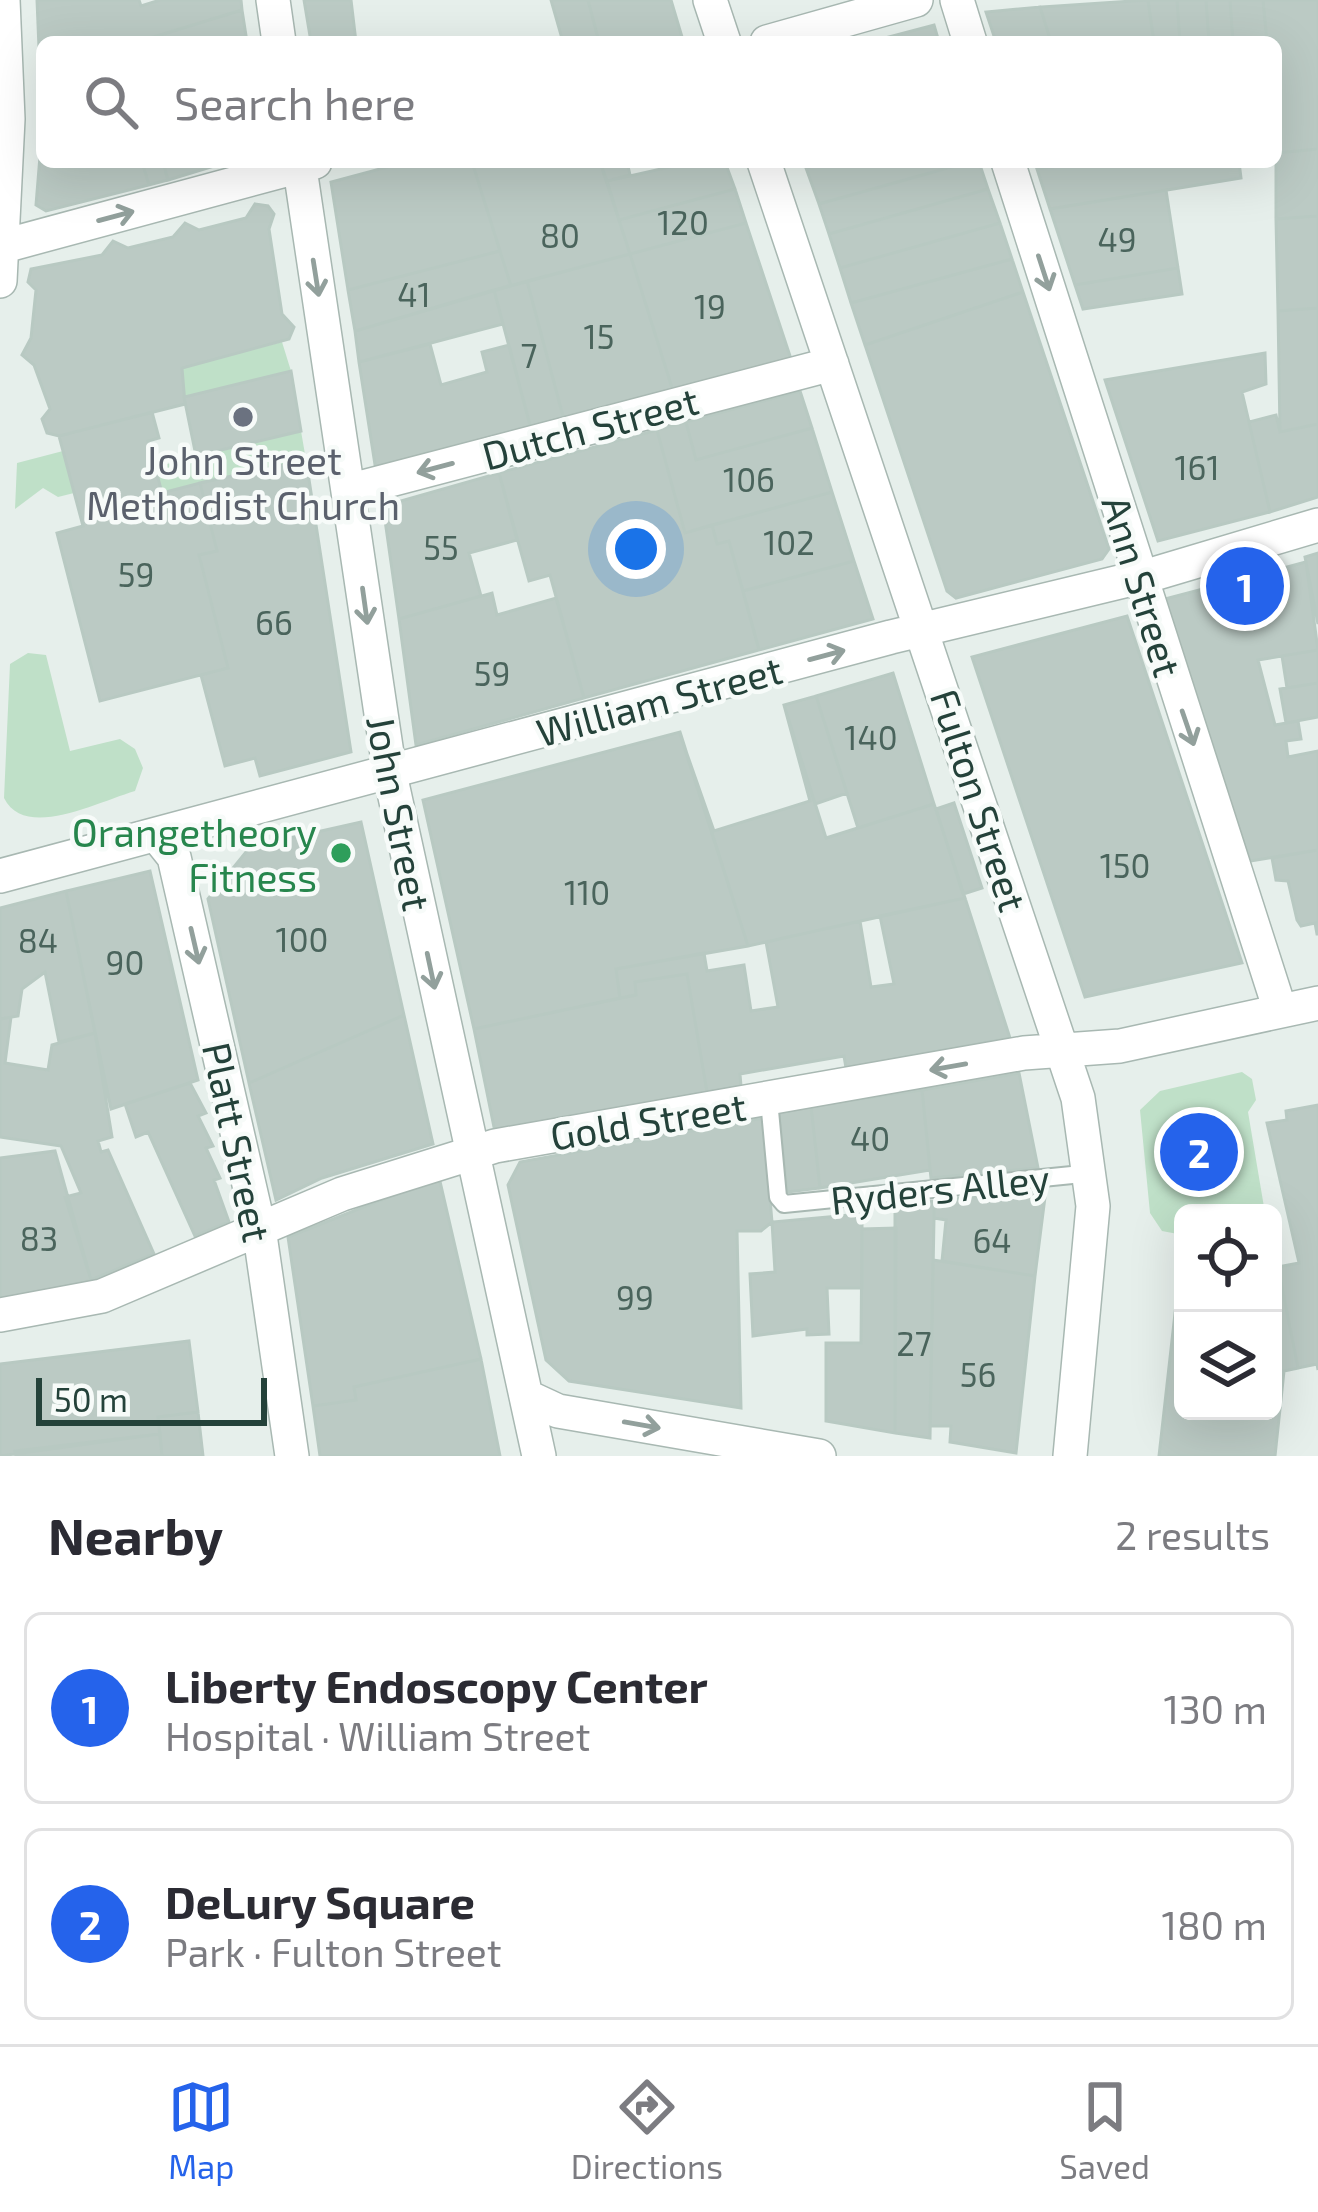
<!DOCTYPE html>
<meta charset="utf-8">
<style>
body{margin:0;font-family:"Exo 2",sans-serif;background:#f7f7f7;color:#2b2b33}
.controls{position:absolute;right:36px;bottom:36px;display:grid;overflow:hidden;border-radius:18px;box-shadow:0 12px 48px #0002}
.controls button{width:108px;height:108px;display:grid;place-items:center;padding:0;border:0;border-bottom:3px solid #e1e1e2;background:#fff;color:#2b2b33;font:60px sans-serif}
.scale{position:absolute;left:36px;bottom:30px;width:231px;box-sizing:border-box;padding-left:12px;border:6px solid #24423a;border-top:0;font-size:33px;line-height:42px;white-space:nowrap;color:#24423a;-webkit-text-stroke:9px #f7fbf9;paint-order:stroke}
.you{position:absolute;left:636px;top:549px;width:42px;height:42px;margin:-30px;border:9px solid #fff;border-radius:50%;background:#1a73e8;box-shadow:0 0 0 18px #1a73e833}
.badge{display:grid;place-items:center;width:78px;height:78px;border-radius:50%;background:#2563eb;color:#fff;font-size:39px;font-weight:700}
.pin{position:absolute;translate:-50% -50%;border:6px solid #fff;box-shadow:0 3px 12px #0006}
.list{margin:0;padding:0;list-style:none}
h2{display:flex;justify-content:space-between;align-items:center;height:156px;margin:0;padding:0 48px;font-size:51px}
h2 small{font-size:39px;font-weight:400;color:#7c7c81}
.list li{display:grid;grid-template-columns:78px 1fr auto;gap:36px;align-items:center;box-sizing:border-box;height:192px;margin:0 24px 24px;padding:0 24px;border:3px solid #e1e1e2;border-radius:18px}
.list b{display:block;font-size:45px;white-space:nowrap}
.list p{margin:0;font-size:39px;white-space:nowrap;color:#7c7c81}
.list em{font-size:39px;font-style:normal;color:#7c7c81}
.icon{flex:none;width:66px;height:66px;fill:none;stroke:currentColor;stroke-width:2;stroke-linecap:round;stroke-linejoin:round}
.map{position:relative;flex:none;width:1318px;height:1456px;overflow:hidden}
.search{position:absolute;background:#fff;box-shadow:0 12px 48px #0002;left:36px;right:36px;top:36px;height:132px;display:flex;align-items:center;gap:30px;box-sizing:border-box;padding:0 42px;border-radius:18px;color:#7c7c81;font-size:45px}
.sheet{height:588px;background:#fff}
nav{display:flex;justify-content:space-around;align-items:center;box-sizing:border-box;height:168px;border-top:3px solid #e1e1e2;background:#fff;font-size:33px;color:#7c7c81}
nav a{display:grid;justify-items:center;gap:6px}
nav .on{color:#2563eb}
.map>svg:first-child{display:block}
.green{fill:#bfe0c8}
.building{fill:#bbcac4;stroke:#b8c9c2;stroke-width:3}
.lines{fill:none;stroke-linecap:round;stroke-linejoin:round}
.lane-casing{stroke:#a8b8b2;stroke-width:20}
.street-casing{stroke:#a8b8b2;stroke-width:36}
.lane{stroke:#fff;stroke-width:16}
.street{stroke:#fff;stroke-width:33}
.oneway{stroke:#92a09c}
.worship-dot{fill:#6b7280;stroke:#f7fbf9;stroke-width:4.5}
.leisure-dot{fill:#2e9e5b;stroke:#f7fbf9;stroke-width:4.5}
.labels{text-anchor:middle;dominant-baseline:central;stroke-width:9;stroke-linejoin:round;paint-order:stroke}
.number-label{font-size:33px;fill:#4a645c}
.street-label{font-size:39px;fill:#24423a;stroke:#f7fbf9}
.worship-label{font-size:39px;fill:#5b616d;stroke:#f7fbf9}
.leisure-label{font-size:39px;fill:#27864d;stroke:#f7fbf9;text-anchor:end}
</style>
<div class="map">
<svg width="1318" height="1456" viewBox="0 0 1318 1456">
<rect width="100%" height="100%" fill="#e6efeb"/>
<!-- green -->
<path class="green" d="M282,342l9,29 -107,26 -2,-29z
M301,431l5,29 -144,33 -7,-26z
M63,451l11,42 -16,4 -15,-9 -28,21 2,-46z
M28,653l18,2 24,96 50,-12 15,10 8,19 -8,23c-40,12 -110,49 -131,7l6,-134z
M1242,1072l10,7 4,21 -8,12 17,101h-82v22l-21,-4 -12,-18 -10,-103 20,-19z"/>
<!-- building -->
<path class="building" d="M37,0h102l2,6 19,-6h81l1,10 -104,32h-96l-2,30z
M304,0h47l5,42h-45z
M551,0h37l11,42h-36z
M588,0h83l11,37 -4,5h-79z
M1148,0h29l3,42h-26z
M1148,0l6,42h-103l-11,-35z
M1177,0h29l3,42h-29z
M1206,0h24l3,42h-24z
M1230,0h33l4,42h-34z
M1263,0h55v149l-42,4v-111h-9z
M1040,7l11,35h-55l-10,-30z
M242,10l5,32h-109l12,-4z
M934,25l5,17h-69z
M41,144l1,18h100l7,23 -103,26 -10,-6z
M1318,149v67l-42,3v-66z
M142,162h21l5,18 -19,5z
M163,162h64l-59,18z
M406,162h66l28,89 -152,39 -17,-108z
M472,162h128l30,92 -119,32z
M600,162h27l3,13 -23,6z
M692,162h33l10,27 -116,31 -12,-39z
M826,162h143l-150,42 -13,-36z
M969,162h10l9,27 -159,45 -10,-30z
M1085,162h154l2,16 -191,31 -13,-40z
M735,189l11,34 -116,31 -11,-34z
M988,189l12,34 -160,45 -11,-34z
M1166,190l12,78 -103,17 -25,-76z
M255,204l13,2 6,8 -5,15 13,85 12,13 -5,12 -107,29 3,36 -126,32 -12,-3 -5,-14 8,-10 -16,-44 -12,-10 9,-17 5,-48 -8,-8 3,-13 71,-14 11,-14 15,7 45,-11 12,-14 14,7 47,-12z
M1318,216v92l-40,3 -2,-92z
M746,223l45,136 -118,32 -43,-137z
M1000,223l12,36 -161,44 -11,-35z
M500,251l11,35 -156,45 -7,-41z
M630,254l43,137 -109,29 -37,-139z
M1012,259l11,33 -158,53 -14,-42z
M1178,268l4,26 -99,15 -8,-24z
M527,281l37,139 -33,9 -37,-139z
M494,290l9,34 -144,38 -4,-31z
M1023,292l86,257 -7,10 -146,39 -9,-7 -82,-246z
M1318,308v116l-38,8 -2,-121z
M430,344l11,41 46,-13 -5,-20 27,-7 22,84 -155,42 -17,-109z
M1265,353l1,31 -24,8 28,120 -112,29 -53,-161z
M291,371l10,60 -105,25 -12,-59z
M800,391l12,37 -116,32 -10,-38z
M152,412l7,26 -11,3 14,52 38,-10 17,68 -18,4 29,113 -128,33 -43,-168 26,-7 -24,-90z
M1276,415l4,17 38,-8v73l-48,15 -21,-90z
M686,422l10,38 116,-32 20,64 -147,41 -28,-103z
M657,430l28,103 27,-8 5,19 12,-3 30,109 -175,48 -34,-123 -21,6 -30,-108z
M306,460l45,292 -91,24 -5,-18 -30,8 -24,-91 27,-7 -29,-113 18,-4 -17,-68z
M499,473l18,67 -48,13 12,43 -82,23 -16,-113z
M832,492l22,69 -111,30 -14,-50 -12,3 -5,-19z
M1318,553v71l-13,-67z
M854,561l19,58 -114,31 -16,-59z
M1306,562l12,88 -60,10 17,65 23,-4 3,18 -15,2 2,16 30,-6v99l-68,11 -89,-261z
M492,593l5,22 59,-17 28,100 -168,47 -17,-126z
M1127,616l115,347 -157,34 -113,-340z
M1318,650v33l-31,5 -5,-32z
M893,673l41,131 -76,24 -42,-132z
M1318,683v34l-32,6 -6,-34z
M816,696l31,97 -32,11 -31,-99z
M784,705l42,133 108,-34 31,94 -217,48 -68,-212 34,97 96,-30z
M680,732l68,214 -132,23 4,29 -146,31 -51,-229z
M954,803l28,85 -19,6 -27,-85z
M361,822l43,193 -155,68 -41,-184 42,-52z
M1318,850v84h-1l-2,-11 -14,3 -4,-6 -9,-39 -12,-1 -4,-22z
M150,871l48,209 -87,29 -45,-218z
M66,891l29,142 -36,9 -14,-70 -23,17 -4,27 -18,3v-111z
M965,898l45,140 -164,30 -2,-12 -104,18 1,12 -34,6 -20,-118 -52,8 1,13 -16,3 -4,-29 88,-16 3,18 37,-6 7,46 27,-4 -12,-65 94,-21 11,66 23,-3 -14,-68z
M687,974l20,118 -212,40 -21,-103 162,-34 -1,-13z
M404,1015l29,129 -111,34 -46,22 -27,-117z
M11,1017l-6,46 43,7 4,-25 43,-12 17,104 -14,4 3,11 7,-2 46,104 -63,26 -26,-83 16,-4 -20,-47 -61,-9v-118z
M1019,1073l19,95 -107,10 -9,-88z
M190,1083l16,30 -8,3 15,30 -7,2 14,30 -6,2 15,42 -34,14 -47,-104 -12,5 -11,-33z
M922,1090l8,80 -110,18 -9,-82z
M1318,1105v265l-1,-6 -19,4 -20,-101 21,-4 -32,-140 20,-3 -1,-9z
M811,1106l9,82 -33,4 -8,-79z
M763,1118l9,104 -11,9h-24l4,177 -172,-27 -23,-21 -38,-175 12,-23z
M55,1151l36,129 -33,12 -58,9v-143z
M439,1177l42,182 -127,28 2,13 -43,6 -25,-169z
M1034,1191l11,6 -10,79 -93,-15 4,-41 -12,-2v-17z
M934,1201v17l-4,220 -35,-5v-229z
M862,1214v74h-35l2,46 -22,1v-6l-54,7 -3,-62 25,-2 -3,-50z
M896,1228l-1,205 -69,-12v-78h35l1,-114z
M933,1260l102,16 -19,177 -66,-11 1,-16h-21z
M1181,1260l2,151h90v-144h5l20,101 -14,3 -9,85h-116z
M189,1341l9,71 -40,5 2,17 -160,22v-92z
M481,1359l19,97h-180l-7,-50 43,-6 -2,-13z
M198,1412l5,44h-41l-4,-39z
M160,1434l2,22h-146l-1,-5z"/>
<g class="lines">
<defs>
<path id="lane" d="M769,1100l9,97 6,7 308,-31"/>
<path id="street" d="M273,0l6,42
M710,0l14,42
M957,0l13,42
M767,42l149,-42
M299,162l91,612 149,682
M764,162l314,936 15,108 -23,250
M1008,162l272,848
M0,247l315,-85
M0,281l8,-162 -5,-119
M348,491l484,-127
M158,837l16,20 85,371 33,228
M0,876l891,-239 266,-64 161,-48
M0,1315l102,-19 240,-102 153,-48 529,-93 96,-7 198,-43
M530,1398l28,13 261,45"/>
</defs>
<!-- lane casing -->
<use href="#lane" class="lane-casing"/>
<!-- street casing -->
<use href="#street" class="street-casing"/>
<!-- lane -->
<use href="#lane" class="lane"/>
<!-- street -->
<use href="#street" class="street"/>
</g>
<!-- one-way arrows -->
<defs><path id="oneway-shaft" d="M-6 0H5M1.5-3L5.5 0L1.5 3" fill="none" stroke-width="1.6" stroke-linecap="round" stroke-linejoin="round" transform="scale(3)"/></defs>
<g class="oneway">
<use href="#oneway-shaft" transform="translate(116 216) rotate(-15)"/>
<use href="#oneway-shaft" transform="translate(1044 273) rotate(72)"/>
<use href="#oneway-shaft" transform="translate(316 278) rotate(81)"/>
<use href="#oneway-shaft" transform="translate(435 468) rotate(165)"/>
<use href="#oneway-shaft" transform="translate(365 606) rotate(82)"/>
<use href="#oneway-shaft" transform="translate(827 655) rotate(-15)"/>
<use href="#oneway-shaft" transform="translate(1188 728) rotate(71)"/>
<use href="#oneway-shaft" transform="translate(195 946) rotate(77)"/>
<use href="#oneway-shaft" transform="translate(431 971) rotate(78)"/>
<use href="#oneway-shaft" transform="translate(948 1067) rotate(170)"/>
<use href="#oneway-shaft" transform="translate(642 1425) rotate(10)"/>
</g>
<!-- markers -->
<circle class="worship-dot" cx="243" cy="417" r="12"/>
<circle class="leisure-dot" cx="341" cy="853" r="12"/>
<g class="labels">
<!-- number labels -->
<g class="number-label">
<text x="683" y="222">120</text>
<text x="560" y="235">80</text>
<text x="1117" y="239">49</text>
<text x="414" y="294">41</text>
<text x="710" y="306">19</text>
<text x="599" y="336">15</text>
<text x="529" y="355">7</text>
<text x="1197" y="467">161</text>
<text x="749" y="479">106</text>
<text x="789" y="542">102</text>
<text x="441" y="547">55</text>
<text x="136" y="574">59</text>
<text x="274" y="622">66</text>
<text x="492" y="673">59</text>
<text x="871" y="737">140</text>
<text x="1125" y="865">150</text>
<text x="587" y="892">110</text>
<text x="302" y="939">100</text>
<text x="38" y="940">84</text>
<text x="125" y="962">90</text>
<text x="870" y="1138">40</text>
<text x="39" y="1238">83</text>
<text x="992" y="1240">64</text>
<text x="635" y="1297">99</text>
<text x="914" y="1343">27</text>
<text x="978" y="1374">56</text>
</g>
<!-- street labels -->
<g class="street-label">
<text transform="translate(590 427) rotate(-15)">Dutch Street</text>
<text transform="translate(1143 586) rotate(73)">Ann Street</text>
<text transform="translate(659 700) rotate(-15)">William Street</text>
<text transform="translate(980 800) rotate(72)">Fulton Street</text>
<text transform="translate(400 813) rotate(79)">John Street</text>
<text transform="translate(648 1120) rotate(-9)">Gold Street</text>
<text transform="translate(238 1142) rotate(78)">Platt Street</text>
<text transform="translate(940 1188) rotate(-6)">Ryders Alley</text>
</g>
<!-- worship labels -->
<g class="worship-label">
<text x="243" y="459">John Street<tspan x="243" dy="45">Methodist Church</tspan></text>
</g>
<!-- leisure labels -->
<g class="leisure-label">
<text x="317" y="831">Orangetheory<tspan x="317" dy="45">Fitness</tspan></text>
</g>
</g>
</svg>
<div class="controls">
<button><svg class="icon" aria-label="locate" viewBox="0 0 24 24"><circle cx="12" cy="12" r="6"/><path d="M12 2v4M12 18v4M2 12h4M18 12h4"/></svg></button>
<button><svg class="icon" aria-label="layers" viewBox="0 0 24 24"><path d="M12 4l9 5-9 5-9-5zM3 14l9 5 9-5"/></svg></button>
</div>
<div class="scale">50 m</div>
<div class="you"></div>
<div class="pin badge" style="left:1245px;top:586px">1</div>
<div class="pin badge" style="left:1199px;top:1152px">2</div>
<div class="search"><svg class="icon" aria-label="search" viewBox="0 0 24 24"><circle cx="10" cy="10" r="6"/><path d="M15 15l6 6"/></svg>Search here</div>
</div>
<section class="sheet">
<h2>Nearby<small>2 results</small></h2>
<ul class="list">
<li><span class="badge">1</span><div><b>Liberty Endoscopy Center</b><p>Hospital · William Street</p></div><em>130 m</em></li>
<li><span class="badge">2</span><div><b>DeLury Square</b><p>Park · Fulton Street</p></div><em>180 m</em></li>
</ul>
</section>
<nav>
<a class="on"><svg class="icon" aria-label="map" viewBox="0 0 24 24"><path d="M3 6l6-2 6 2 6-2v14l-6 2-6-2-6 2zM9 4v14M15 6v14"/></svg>Map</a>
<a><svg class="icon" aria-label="directions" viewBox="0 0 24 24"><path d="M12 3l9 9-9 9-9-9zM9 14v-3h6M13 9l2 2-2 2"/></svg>Directions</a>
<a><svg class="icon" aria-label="saved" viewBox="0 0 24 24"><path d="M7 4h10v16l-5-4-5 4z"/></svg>Saved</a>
</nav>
